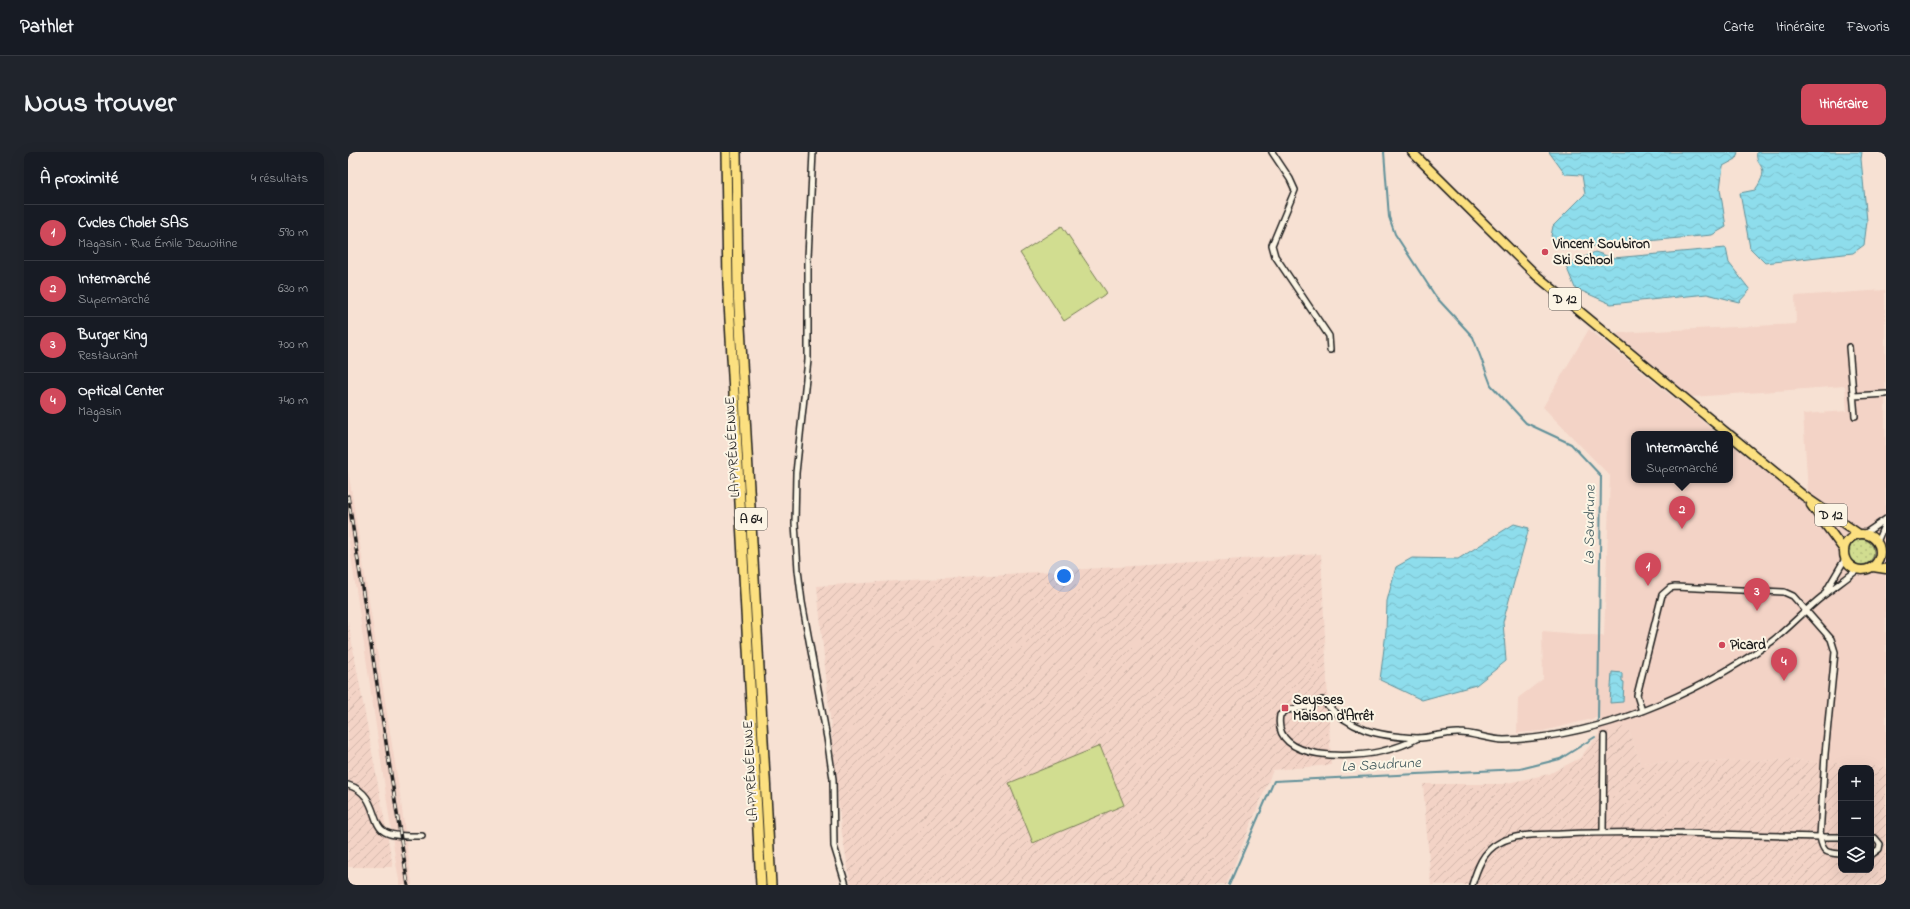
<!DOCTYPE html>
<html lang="fr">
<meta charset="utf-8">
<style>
body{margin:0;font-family:"Indie Flower",sans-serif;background:#20242c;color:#f1f3f6}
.controls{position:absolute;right:12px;bottom:12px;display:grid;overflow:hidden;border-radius:8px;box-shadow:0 4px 16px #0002}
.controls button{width:36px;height:36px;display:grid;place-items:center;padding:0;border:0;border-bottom:1px solid #363941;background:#171b24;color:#f1f3f6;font:20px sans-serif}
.you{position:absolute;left:716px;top:424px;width:14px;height:14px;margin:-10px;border:3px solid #fff;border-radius:50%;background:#1a73e8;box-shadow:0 0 0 6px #1a73e833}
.badge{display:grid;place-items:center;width:26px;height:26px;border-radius:50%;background:#d1495b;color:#fff;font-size:13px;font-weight:700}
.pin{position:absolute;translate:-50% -33px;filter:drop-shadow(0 1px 2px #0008)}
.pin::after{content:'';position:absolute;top:21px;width:14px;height:12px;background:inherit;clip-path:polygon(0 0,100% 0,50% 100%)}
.popup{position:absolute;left:1283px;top:279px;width:102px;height:52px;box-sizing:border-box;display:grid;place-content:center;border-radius:8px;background:#171b24;filter:drop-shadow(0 1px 3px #0005);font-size:13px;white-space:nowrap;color:#9ea1a6}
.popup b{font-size:15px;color:#f1f3f6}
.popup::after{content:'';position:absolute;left:50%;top:100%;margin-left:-8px;border:8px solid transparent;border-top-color:#171b24}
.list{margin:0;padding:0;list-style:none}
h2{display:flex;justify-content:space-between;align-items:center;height:52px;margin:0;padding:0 16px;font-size:17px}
h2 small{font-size:13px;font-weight:400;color:#9ea1a6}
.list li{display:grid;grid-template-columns:26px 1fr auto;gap:12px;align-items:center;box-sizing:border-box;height:56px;padding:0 16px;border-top:1px solid #363941}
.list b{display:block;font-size:15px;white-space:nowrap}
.list p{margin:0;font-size:13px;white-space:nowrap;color:#9ea1a6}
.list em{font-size:13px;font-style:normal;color:#9ea1a6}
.icon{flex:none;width:22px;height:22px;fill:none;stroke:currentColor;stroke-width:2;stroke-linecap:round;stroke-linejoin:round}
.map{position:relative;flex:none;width:1538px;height:733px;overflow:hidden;border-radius:8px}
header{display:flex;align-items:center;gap:24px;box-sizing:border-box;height:56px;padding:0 20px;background:#171b24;border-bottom:1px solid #363941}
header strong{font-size:19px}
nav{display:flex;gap:22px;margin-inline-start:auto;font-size:14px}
.intro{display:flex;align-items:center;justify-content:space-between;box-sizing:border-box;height:96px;padding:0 24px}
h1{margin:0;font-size:28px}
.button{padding:10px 18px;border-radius:8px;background:#d1495b;color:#fff;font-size:14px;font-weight:700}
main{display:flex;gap:24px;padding:0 24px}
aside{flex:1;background:#171b24;border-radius:8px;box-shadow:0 4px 16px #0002}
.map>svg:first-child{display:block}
.built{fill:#f3d3c6}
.industrial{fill:url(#industrial-furrows);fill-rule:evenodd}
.grass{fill:url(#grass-dots);stroke:#767c56}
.pitch{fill:#d1dd90;stroke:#767c56}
.water{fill:url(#water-waves);stroke:#609099}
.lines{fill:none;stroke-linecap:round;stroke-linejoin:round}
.stream{stroke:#609099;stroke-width:2}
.street-casing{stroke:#1c1c1c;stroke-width:8}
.primary-casing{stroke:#1c1c1c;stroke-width:11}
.highway-casing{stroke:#1c1c1c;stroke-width:12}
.street{stroke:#fcf5e5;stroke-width:5}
.primary{stroke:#fce080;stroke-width:8}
.highway{stroke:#fce080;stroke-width:9}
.rail-casing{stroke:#1c1c1c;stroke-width:3.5}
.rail{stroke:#fcf5e5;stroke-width:2;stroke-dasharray:6;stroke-linecap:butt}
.poi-dot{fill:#d1495b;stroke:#fcf5e5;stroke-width:1.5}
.labels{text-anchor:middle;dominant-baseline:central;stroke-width:4;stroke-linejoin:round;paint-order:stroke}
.shield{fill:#fcf5e5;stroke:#5f5d58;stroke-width:1}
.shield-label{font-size:13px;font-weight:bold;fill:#1c1c1c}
.poi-label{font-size:14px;font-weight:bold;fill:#1c1c1c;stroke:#fcf5e5;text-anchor:start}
.street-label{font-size:14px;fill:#1c1c1c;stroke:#fcf5e5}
.water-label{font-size:15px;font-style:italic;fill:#3e565a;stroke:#fcf5e5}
</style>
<header>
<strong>Pathlet</strong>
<nav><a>Carte</a><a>Itinéraire</a><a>Favoris</a></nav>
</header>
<div class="intro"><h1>Nous trouver</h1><a class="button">Itinéraire</a></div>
<main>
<aside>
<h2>À proximité<small>4 résultats</small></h2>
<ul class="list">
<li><span class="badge">1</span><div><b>Cvcles Cholet SAS</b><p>Magasin · Rue Émile Dewoitine</p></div><em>590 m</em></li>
<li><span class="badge">2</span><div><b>Intermarché</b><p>Supermarché</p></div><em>630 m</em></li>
<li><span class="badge">3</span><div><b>Burger King</b><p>Restaurant</p></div><em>700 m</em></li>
<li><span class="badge">4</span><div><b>Optical Center</b><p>Magasin</p></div><em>740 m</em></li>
</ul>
</aside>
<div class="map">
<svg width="1538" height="733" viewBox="0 0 1538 733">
<defs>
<pattern id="industrial-furrows" width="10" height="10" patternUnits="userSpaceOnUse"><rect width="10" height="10" fill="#f3d3c6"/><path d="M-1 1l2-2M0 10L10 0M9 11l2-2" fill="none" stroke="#d0b5aa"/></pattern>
<pattern id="grass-dots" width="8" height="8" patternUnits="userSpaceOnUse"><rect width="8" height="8" fill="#d1dd90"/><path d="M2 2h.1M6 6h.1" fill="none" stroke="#b3bd7c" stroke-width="1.8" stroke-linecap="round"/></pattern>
<pattern id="water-waves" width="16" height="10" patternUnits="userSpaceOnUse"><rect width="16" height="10" fill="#8eddec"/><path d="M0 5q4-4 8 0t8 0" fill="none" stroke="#7abdca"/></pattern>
</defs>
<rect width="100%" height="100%" fill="#f7e1d3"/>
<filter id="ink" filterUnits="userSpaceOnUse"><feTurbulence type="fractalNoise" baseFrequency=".025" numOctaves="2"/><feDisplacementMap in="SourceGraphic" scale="8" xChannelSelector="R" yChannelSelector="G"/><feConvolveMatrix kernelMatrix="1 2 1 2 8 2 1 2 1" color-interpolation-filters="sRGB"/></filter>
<g filter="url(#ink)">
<!-- built -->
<path class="built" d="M1537,138l1,477 -95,-7 -151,3 -13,-36 -28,7 1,-17 -57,14 -26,2 1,-35 25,-19 -1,-48 62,5 6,-160 -67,-69 46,-78 129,105h-84v46h96v-37l79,64 -6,-93 44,-3 -2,-25 -153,11 -77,-64 181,-9 -1,-28z
M0,318l52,325 12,90h-12l-4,-22 -48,-328z"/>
<!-- industrial -->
<path class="industrial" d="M973,402l10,211 -58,5 -47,115h-375l-10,-57 -24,-242z
M0,469l45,246h-45z
M1279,574l13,37 151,-3 95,7v118h-455l-8,-101h80l46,-10 31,-16 19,-24zM1493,616h30v102h-30z"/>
<!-- grass -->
<path class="grass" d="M1500 400a13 13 0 1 1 26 0a13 13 0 1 1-26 0Z"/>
<!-- pitch -->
<path class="pitch" d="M714,74l45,67 -43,28 -44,-68z
M752,594l24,59 -91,38 -24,-60z"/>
<!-- water -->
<path class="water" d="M1201,0h189l-2,7 -13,7 -3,23 6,38 -14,8 -151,14 -10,-13 2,-10 32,-32 -3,-19 -17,-1z
M1409,0h105l-1,7 6,62 -3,24 -11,8 -88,10 -15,-15 -10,-55 15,-3c18,-26 -1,-22 2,-38z
M1378,96l3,15 21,27 -11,12 -32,-8 -96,10 -36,-16 -9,-22 29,-14 18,6z
M1166,372l15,4 -26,94 3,39 -30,24 -54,15 -42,-20 6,-48 1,-31 9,-34 16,-9 46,1z
M1264,520l10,1v8l2,1 -1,20 -13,1z"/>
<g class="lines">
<!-- stream -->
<path class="stream" d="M1036,0l5,65 6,17 41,63 37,40 18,48 35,38 45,21 30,32 -3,244
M881,733l45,-104 246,-12 40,-10 35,-22"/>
<defs>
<path id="street" d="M465,0l-5,105v103l-12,113 -1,50 3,47 4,32 25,136 6,41 1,67 12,39
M924,0l18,27 5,11 -23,55 3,11 54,80 1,14
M1501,195l6,69
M1506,244l32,-2
M1516,382l22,-15
M1529,390l9,-21
M1477,441l20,-34
M1070,586c-11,6 -22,10 -35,13 -27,7 -112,12 -103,-36l7,-5 21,-3 14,-7c29,31 55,36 95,38 14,0 29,-6 43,-5 14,0 29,7 44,7 95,-3 190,-44 267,-98 18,-14 34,-32 52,-46 11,-9 23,-17 34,-26
M0,633c30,9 22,39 37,47 9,5 26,4 37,4
M1255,680l1,-96
M1493,685h-21c3,16 6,16 21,17
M1523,686h4l5,6 -1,5 -8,6
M1124,733c5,-16 11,-34 27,-42 18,-10 43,-8 63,-9 86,-4 172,1 258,3l5,-83 10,-102 -4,-13 -38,-43 -9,-4 -109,-5 -5,1 -8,7 -25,100 5,16"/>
<path id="primary" d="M1064,0l125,124 191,158
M1382,283l74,61 55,38
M1463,353l33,45
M1496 400a18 18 0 1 1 36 0a18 18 0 1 1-36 0Z
M1525,415l13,2"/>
<path id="highway" d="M378,0l2,132 33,601
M388,0l2,138 33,595"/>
</defs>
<!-- street casing -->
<use href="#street" class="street-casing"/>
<!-- primary casing -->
<use href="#primary" class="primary-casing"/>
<!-- highway casing -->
<use href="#highway" class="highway-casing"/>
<!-- street -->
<use href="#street" class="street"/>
<!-- primary -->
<use href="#primary" class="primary"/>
<!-- highway -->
<use href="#highway" class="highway"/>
<defs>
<path id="rail" d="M0,344l60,389"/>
</defs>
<!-- rail casing -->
<use href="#rail" class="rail-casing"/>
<!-- rail -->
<use href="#rail" class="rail"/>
</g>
</g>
<!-- markers -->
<g class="poi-dot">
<circle cx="1197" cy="100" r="4"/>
<circle cx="1374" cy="493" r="4"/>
<rect x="933" y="552" width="8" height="8" rx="2"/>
</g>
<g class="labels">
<!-- shield labels -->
<g class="shield">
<rect x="1201" y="136" width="32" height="22" rx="3"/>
<rect x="1467" y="352" width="32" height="22" rx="3"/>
<rect x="387" y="356" width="32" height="22" rx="3"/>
</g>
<g class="shield-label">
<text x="1217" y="147">D 12</text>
<text x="1483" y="363">D 12</text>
<text x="403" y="367">A 64</text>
</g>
<!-- poi labels -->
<g class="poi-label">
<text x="1205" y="92">Vincent Soubiron<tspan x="1205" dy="16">Ski School</tspan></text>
<text x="1382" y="493">Picard</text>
<text x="945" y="548">Seysses<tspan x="945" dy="16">Maison d'Arrêt</tspan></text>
</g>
<!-- street labels -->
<g class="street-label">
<text transform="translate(385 295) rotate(-93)">LA PYRÉNÉENNE</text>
<text transform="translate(403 619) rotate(-93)">LA PYRÉNÉENNE</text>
</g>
<!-- water labels -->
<g class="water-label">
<text transform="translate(1242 373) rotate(-89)">La Saudrune</text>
<text transform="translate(1033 613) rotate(-3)">La Saudrune</text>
</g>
</g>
</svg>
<div class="controls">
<button>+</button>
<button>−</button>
<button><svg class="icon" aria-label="layers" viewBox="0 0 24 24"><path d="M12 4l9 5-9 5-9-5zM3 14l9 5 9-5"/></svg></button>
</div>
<div class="you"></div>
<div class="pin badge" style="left:1300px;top:434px">1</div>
<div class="pin badge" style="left:1334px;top:377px">2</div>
<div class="popup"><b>Intermarché</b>Supermarché</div>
<div class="pin badge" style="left:1409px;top:459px">3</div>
<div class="pin badge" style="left:1436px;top:529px">4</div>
</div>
</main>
